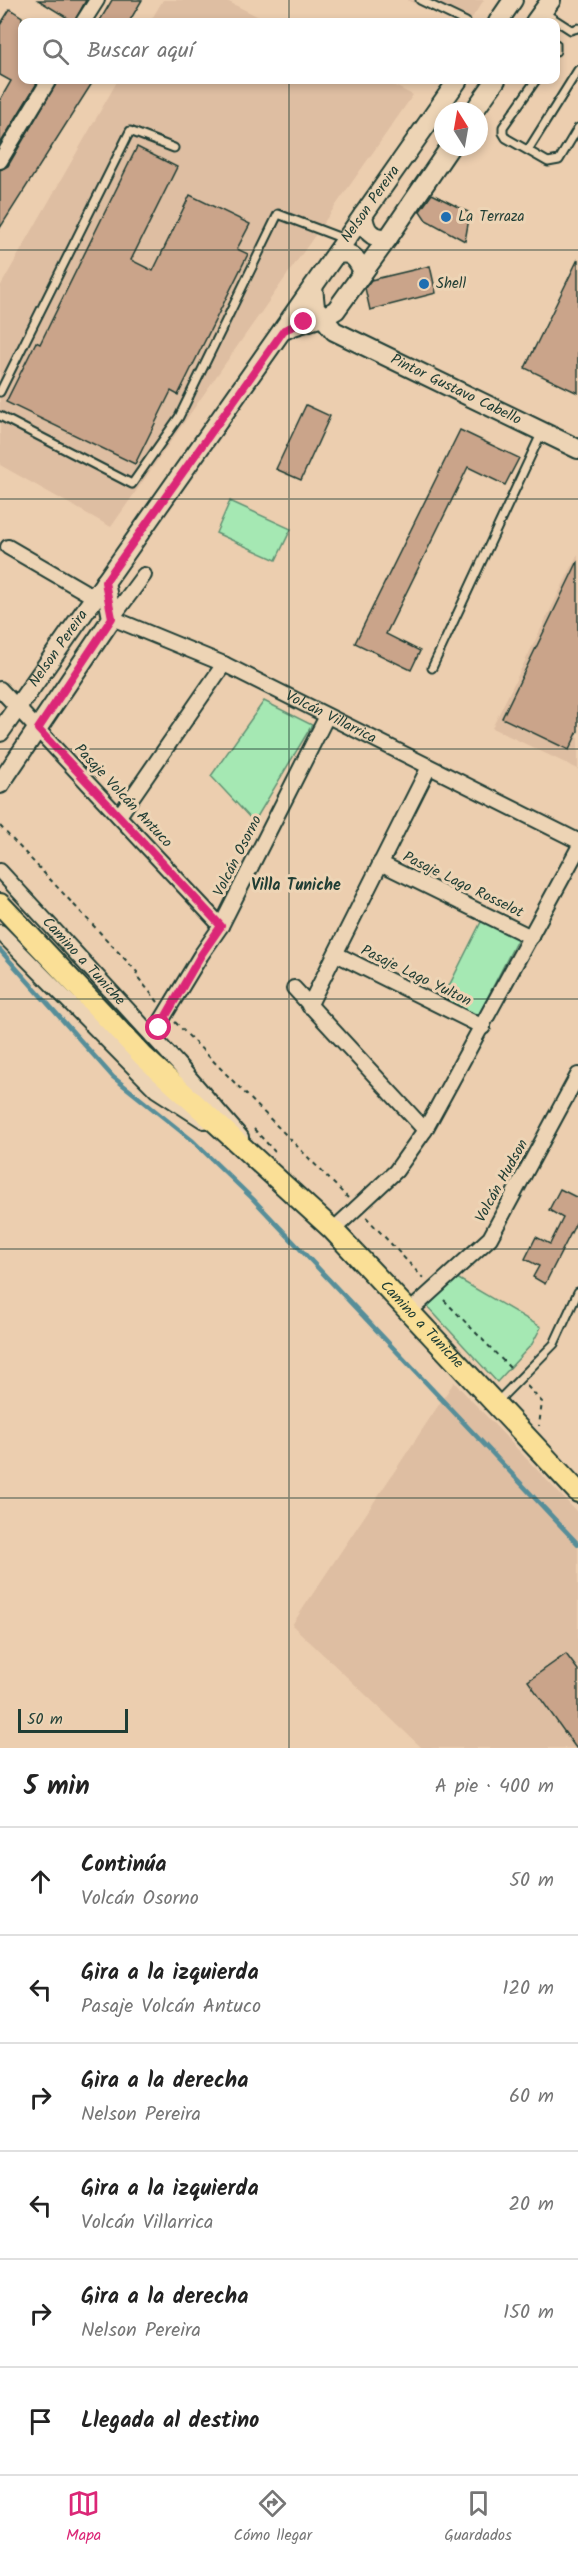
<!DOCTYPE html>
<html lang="es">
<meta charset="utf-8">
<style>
body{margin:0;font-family:Kalam,sans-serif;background:#f6f6f6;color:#222}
.compass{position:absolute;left:434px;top:102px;width:54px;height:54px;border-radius:50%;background:#fff;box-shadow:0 3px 9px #0003;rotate:349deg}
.scale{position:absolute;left:18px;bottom:15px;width:110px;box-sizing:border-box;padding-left:6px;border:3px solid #1f3d34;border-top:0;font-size:16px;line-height:21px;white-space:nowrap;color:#1f3d34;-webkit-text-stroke:4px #edd4b5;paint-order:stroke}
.stop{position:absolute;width:18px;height:18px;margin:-14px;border:4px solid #db2777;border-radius:50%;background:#fff}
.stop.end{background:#db2777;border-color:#fff;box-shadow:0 2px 6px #0008}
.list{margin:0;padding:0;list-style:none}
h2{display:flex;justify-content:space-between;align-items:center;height:78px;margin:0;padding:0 24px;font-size:26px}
h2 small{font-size:20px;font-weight:400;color:#767676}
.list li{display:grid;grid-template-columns:39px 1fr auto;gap:18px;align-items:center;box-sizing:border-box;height:108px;padding:0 24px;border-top:2px solid #e0e0e0}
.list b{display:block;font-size:22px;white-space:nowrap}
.list p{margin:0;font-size:20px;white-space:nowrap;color:#767676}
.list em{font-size:20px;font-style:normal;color:#767676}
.icon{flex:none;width:33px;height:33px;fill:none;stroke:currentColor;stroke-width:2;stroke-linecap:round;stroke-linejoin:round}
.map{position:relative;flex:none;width:578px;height:1748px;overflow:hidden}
.search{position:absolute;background:#fff;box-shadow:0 3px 9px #0003;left:18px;right:18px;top:18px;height:66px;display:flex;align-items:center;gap:15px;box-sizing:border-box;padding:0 21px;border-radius:12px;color:#767676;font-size:22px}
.sheet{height:726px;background:#fff}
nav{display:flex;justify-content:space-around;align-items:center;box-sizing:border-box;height:84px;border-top:2px solid #e0e0e0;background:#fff;font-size:16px;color:#767676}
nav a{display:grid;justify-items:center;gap:3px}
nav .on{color:#db2777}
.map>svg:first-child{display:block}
.built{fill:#debea2}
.green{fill:#a5e8b3;stroke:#629274;stroke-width:1.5}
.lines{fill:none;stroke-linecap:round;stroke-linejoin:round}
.stream{stroke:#578e99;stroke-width:4.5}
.building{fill:#caa48a;stroke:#1f3d34;stroke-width:1.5}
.lane-casing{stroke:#1f3d34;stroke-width:11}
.street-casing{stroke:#1f3d34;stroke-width:18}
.secondary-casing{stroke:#1f3d34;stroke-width:22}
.primary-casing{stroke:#1f3d34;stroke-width:24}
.path{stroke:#1f3d34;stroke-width:2;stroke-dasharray:4.5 4.5;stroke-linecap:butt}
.lane{stroke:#edd4b5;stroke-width:7}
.street{stroke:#edd4b5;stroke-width:14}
.secondary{stroke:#edd4b5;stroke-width:18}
.primary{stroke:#fadf96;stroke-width:20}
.route{stroke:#db2777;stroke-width:8}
.grid{fill:none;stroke:#1f3d34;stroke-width:1.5;stroke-opacity:0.55}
.poi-dot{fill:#1f6fb2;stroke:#edd4b5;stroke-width:2}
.labels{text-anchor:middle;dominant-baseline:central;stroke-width:6;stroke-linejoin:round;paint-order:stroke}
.street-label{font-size:15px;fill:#1f3d34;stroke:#edd4b5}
.poi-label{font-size:15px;fill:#1f3d34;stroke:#edd4b5;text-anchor:start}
.neighbourhood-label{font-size:16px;font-weight:bold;fill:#1f3d34;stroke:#edd4b5}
</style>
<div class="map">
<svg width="578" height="1748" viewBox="0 0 578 1748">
<rect width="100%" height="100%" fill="#ecceaf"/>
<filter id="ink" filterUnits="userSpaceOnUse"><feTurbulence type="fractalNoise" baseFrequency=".0167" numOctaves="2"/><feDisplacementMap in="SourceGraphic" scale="12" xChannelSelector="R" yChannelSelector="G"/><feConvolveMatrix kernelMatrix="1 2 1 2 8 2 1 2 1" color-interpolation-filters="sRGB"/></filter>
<g filter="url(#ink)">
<!-- built -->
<path class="built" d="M163,0h62l44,22h-119z
M407,0h77l-15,22h-16z
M118,80h265l30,15 -302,432 -111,-62v-178z
M578,554v215l-86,-41z
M454,1382l124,131v235h-156l-130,-123z"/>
<!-- green -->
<path class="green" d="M230,501l61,28 -15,31 -60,-27z
M264,701l48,24 -58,97 -43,-46z
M482,920l36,18 -40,78 -36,-16z
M457,1278l84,49 -9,17 -35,38 -70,-76z"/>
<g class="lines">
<!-- stream -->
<path class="stream" d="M0,950l113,127 80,64 60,58 325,345"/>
</g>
<!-- building -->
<path class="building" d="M38,0h48l-12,22z
M112,0h30l-13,22h-30z
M10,9l12,8v63h17l-39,64v-44l11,-19 -11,-6v-50z
M58,80h36l-94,148v-58l8,-4z
M137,147l40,20 -46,93 22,11 37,-76 60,29 -13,25 11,5 -70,141 -7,-4 -36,73 -129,-62 30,-60 4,2z
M432,194l38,19 -5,28 -39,-21 -6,-9z
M578,259v134l-53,-25z
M430,266l6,27 -66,17 -5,-22 6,-8z
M306,405l24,11 -29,64 -25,-11z
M460,430l59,28 -14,27 -37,-18 -82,167 34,17 -9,19 -56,-27z
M578,561v170l-9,19 -67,-32z
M560,1189l18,9v21l-33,65 -12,-7 6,-11 -14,-7 11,-22 14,7 13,-26 -14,-8z
M566,1654l12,16v78h-2l-48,-67z"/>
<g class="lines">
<defs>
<path id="lane" d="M420,0l46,22
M543,12l28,18 7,-2
M556,44v7
M536,80l-33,47v6l3,5 42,24 11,-2 19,-32
M528,150l50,-80
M0,392l130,-261 44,17
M0,416l132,68 47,-67 99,-203 66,25
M432,668l109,-234
M497,1402l57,-58 24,-52"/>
<g id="street">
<path d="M83,22l14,-22"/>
<path d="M0,161l49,-81"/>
<path d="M8,547l86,50"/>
<path id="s1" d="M144,575l-32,43 112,46 354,177"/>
<path d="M0,689l221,237"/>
<path d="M119,816l105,-152"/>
<path d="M380,863l151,74"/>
<path id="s2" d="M0,871l177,192 64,74"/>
<path d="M0,932l156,158 48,31"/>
<path d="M336,954l147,73"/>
<path d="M294,988l131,142"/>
<path d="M309,1006l120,-239"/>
<path d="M152,1036l49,-81 20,-29 106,-210"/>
<path d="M333,1230l63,-59 29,-41 153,-281"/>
<path d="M409,1312l81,-74 88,-163"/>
</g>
<g id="secondary">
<path d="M498,22l15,-22"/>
<path d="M535,22l16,-22"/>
<path d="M474,111l22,-31"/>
<path d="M363,215c2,16 8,24 25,23"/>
<path d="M336,255c15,-6 22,5 27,17"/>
<path id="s3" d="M313,287l2,20 19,24 244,118"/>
<path d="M284,330c17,-9 36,-9 52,-20l52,-72 62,-91"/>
<path id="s4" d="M0,732l458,-652"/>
<path d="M0,784l112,-166 -7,-36"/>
</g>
<g id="primary">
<path id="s5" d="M0,904l143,152 190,174 245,262"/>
</g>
</defs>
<!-- lane casing -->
<use href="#lane" class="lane-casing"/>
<!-- street casing -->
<use href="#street" class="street-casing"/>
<!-- secondary casing -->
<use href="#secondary" class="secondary-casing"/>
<!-- primary casing -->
<use href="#primary" class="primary-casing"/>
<!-- path -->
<path class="path" d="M0,826l137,146 -1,3 22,27
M175,1022l173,176
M254,1129l21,23
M366,1217l58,62
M444,1300l69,71
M527,1386l15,16 -3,24"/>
<!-- lane -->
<use href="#lane" class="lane"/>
<!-- street -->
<use href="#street" class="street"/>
<!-- secondary -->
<use href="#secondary" class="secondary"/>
<!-- primary -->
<use href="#primary" class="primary"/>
</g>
</g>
<g class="lines" filter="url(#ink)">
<!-- route -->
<path class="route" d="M159,1028l42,-73 20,-29 -183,-197 74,-111 -7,-36 179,-252 20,-8"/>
</g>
<!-- grid -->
<path class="grid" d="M289,0v22M289,80v1668M0,250h578M0,499h578M0,749h578M0,999h578M0,1249h578M0,1498h578"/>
<!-- markers -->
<g class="poi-dot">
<circle cx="446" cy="217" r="6"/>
<circle cx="424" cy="284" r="6"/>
</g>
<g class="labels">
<!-- street labels -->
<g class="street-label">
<text stroke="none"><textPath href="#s4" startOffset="645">Nelson Pereira</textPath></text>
<text stroke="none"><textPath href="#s3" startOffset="186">Pintor Gustavo Cabello</textPath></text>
<text stroke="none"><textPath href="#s4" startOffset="102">Nelson Pereira</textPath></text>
<text stroke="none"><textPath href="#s1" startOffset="294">Volcán Villarrica</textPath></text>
<text transform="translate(123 796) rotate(47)">Pasaje Volcán Antuco</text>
<text transform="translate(238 856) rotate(-63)">Volcán Osorno</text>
<text transform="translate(463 885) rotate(26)">Pasaje Lago Rosselot</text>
<text stroke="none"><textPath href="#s2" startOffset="123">Camino a Tuniche</textPath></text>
<text transform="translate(416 976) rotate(26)">Pasaje Lago Yulton</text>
<text transform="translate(502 1181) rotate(-61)">Volcán Hudson</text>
<text stroke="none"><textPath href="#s5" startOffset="596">Camino a Tuniche</textPath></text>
</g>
<!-- poi labels -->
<g class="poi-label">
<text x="458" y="217">La Terraza</text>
<text x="436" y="284">Shell</text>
</g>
<!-- neighbourhood labels -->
<g class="neighbourhood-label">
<text x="296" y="885">Villa Tuniche</text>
</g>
</g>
</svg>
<svg class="compass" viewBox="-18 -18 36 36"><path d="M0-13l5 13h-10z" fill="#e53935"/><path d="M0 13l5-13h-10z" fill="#767676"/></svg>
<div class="scale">50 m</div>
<div class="stop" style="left:159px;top:1028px"></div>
<div class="stop end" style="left:304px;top:322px"></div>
<div class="search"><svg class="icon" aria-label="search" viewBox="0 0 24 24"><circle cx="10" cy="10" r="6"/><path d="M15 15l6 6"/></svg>Buscar aquí</div>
</div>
<section class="sheet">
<h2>5 min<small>A pie · 400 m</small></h2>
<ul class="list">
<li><svg class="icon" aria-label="ahead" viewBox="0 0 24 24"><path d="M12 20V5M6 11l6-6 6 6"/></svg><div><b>Continúa</b><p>Volcán Osorno</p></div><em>50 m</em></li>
<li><svg class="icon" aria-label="left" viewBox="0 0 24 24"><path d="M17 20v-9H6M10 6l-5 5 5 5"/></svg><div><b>Gira a la izquierda</b><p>Pasaje Volcán Antuco</p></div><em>120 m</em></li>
<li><svg class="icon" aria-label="right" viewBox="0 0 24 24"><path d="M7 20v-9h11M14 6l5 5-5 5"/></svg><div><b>Gira a la derecha</b><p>Nelson Pereira</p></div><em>60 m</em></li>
<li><svg class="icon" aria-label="left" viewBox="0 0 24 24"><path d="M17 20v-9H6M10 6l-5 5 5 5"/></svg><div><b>Gira a la izquierda</b><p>Volcán Villarrica</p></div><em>20 m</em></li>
<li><svg class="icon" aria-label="right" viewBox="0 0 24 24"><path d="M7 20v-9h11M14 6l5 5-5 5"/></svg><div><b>Gira a la derecha</b><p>Nelson Pereira</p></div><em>150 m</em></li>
<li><svg class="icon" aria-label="arrive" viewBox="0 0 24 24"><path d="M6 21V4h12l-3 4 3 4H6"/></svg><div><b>Llegada al destino</b></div></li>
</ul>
</section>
<nav>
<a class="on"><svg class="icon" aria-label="map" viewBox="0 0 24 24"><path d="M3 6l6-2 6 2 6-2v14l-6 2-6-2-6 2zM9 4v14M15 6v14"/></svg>Mapa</a>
<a><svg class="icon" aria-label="directions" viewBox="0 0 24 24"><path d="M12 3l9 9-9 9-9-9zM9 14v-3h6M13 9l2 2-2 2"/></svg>Cómo llegar</a>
<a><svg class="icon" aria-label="saved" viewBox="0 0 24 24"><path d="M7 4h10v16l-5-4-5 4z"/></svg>Guardados</a>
</nav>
